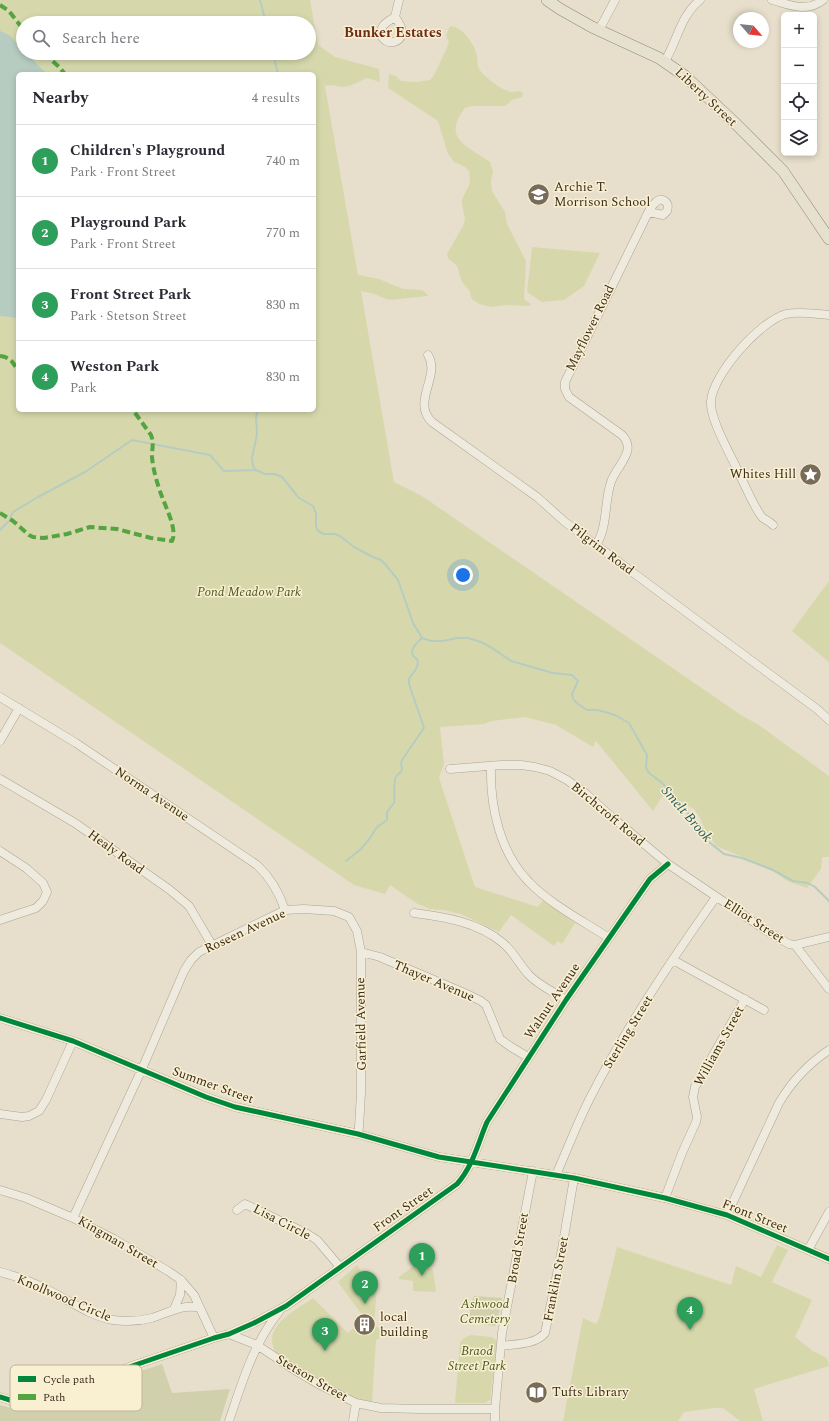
<!DOCTYPE html>
<meta charset="utf-8">
<style>
body{margin:0;font-family:Spectral,serif;background:#f7f7f7;color:#2b2b33}
.controls{position:absolute;right:12px;top:12px;display:grid;overflow:hidden;border-radius:6px;box-shadow:0 2px 6px #0003}
.controls button{width:36px;height:36px;display:grid;place-items:center;padding:0;border:0;border-bottom:1px solid #e1e1e2;background:#fff;color:#2b2b33;font:20px sans-serif}
.compass{position:absolute;left:733px;top:12px;width:36px;height:36px;border-radius:50%;background:#fff;box-shadow:0 2px 6px #0003;rotate:118deg}
.you{position:absolute;left:463px;top:575px;width:14px;height:14px;margin:-10px;border:3px solid #fff;border-radius:50%;background:#1a73e8;box-shadow:0 0 0 6px #1a73e833}
.badge{display:grid;place-items:center;width:26px;height:26px;border-radius:50%;background:#786b59;color:#fff;font-size:13px;font-weight:700}
.pin{position:absolute;translate:-50% -33px;filter:drop-shadow(0 1px 2px #0008)}
.pin::after{content:'';position:absolute;top:21px;width:14px;height:12px;background:inherit;clip-path:polygon(0 0,100% 0,50% 100%)}
.list{margin:0;padding:0;list-style:none}
h2{display:flex;justify-content:space-between;align-items:center;height:52px;margin:0;padding:0 16px;font-size:17px}
h2 small{font-size:13px;font-weight:400;color:#7c7c81}
.list li{display:grid;grid-template-columns:26px 1fr auto;gap:12px;align-items:center;box-sizing:border-box;height:72px;padding:0 16px;border-top:1px solid #e1e1e2}
.list b{display:block;font-size:15px;white-space:nowrap}
.list p{margin:0;font-size:13px;white-space:nowrap;color:#7c7c81}
.list em{font-size:13px;font-style:normal;color:#7c7c81}
.icon{flex:none;width:22px;height:22px;fill:none;stroke:currentColor;stroke-width:2;stroke-linecap:round;stroke-linejoin:round}
.map{position:relative;flex:none;width:829px;height:1421px;overflow:hidden}
.search{position:absolute;background:#fff;box-shadow:0 2px 6px #0003;left:16px;top:16px;width:300px;height:44px;display:flex;align-items:center;gap:10px;box-sizing:border-box;padding:0 14px;border-radius:22px;color:#7c7c81;font-size:15px}
.panel{position:absolute;background:#fff;box-shadow:0 2px 6px #0003;left:16px;top:72px;width:300px;height:340px;border-radius:6px}
.map>svg:first-child{display:block}
.green{fill:#d6d8ac;fill-rule:evenodd}
.cemetery{fill:#d0d1ac}
.water{fill:#b7ccc0}
.lines{fill:none;stroke-linecap:round;stroke-linejoin:round}
.stream{stroke:#b7ccc0;stroke-width:2}
.minor-casing{stroke:#aca495;stroke-width:9}
.major-casing{stroke:#91897c;stroke-width:12}
.minor{stroke:#eeeade;stroke-width:8}
.major{stroke:#e6e0ce;stroke-width:11}
.quiet{stroke:#54a441;stroke-width:4;stroke-dasharray:8 4;stroke-linecap:butt}
.cycleway-casing{stroke:#f9efd1;stroke-width:8}
.cycleway{stroke:#00873e;stroke-width:5}
.labels{text-anchor:middle;dominant-baseline:central;stroke-width:3;stroke-linejoin:round;paint-order:stroke}
.street-label{font-size:13px;fill:#3c2c1c;stroke:#f9efd1}
.poi-label{font-size:13px;fill:#3c2c1c;stroke:#f9efd1;text-anchor:start}
.park-label{font-size:13px;font-style:italic;fill:#495a20;stroke:#f9efd1}
.neighbourhood-label{font-size:14px;font-weight:bold;fill:#6d2c17;stroke:#f9efd1}
.water-label{font-size:14px;font-style:italic;fill:#2a5d5c;stroke:#f9efd1}
.key{fill:#f9efd1;stroke:#c0b49b;stroke-width:1}
.key-label{font-size:11px;fill:#3c2c1c}
</style>
<div class="map">
<svg width="829" height="1421" viewBox="0 0 829 1421">
<rect width="100%" height="100%" fill="#e7dfcb"/>
<!-- green -->
<path class="green" d="M0,0h310l8,45 17,12 44,12 1,13 -13,-4c-6,2 -12,7 -19,8 -8,3 -15,-3 -23,0l33,189 21,4 24,10 19,1 4,3 2,3 -39,4 -15,-6 -13,-3 33,191 28,14 319,219 18,10 70,51v81h-7l-1,12 -14,19 -20,-7 -12,-9 -11,-4 -17,-9 -31,-13 -12,-19 -5,-11 -5,-7 -10,-5 -6,-5 -15,-4 -10,16 -57,-70 -3,6 -37,-22 -31,-8 -33,4 -8,3 -44,3 4,37 -5,14 36,109 63,20 5,-7 32,23 -13,21 -4,-3 -4,5 -43,-31 -12,17 -38,-18 -18,-4 -13,-1 -14,-6 -26,-18 -5,9 -31,-9 -354,-242zM23,23h286v30h-286zM18,74h296v336h-296z
M450,26c12,0 26,19 27,31 1,3 0,6 1,9 2,9 25,25 34,26 3,0 6,-1 9,-1l2,3 -1,3 -10,3 -7,6h-34l-6,2c-24,31 3,38 25,54l3,10 -2,8 1,11 13,21 2,12 19,37 -2,38 7,5 -2,2 -21,-1 -17,2 -12,-3 -6,-4 -2,-3 -1,-6 -8,-9 -5,-16 -9,-8 -1,-4 16,-28 2,-7 -3,-15v-5l7,-14 1,-6 -1,-8 -4,-4 -11,-5 -6,-8 -10,-33 -50,-33 1,-14 7,2 5,5 16,1 13,-2 4,-5 15,-32 -3,-8z
M532,247l68,6 -16,33 -20,14 -22,2 -15,-10z
M829,581v81l-37,-31z
M777,1245l11,5 -16,32 40,18 -17,37 18,14 14,7 2,8 -75,23 9,32h-23l-17,-13h-9l-30,4 -6,9h-115l20,-103 13,6 3,-5 18,-72 114,38 5,-19 25,11z
M419,1262l14,8 3,22 -23,-1v-10l-14,-2v-2z
M357,1265l18,27 1,7 -2,26 6,4 -1,10 -3,1 -4,62 -15,-2 -46,-24 -35,-23c-16,-26 20,-43 37,-55l35,35 8,-7 4,2h6l1,-6 -5,-2 1,-4 -25,-34z
M471,1335l21,2 4,3 1,3 -7,57 -5,3h-30l5,-60 4,-5z"/>
<!-- cemetery -->
<path class="cemetery" d="M474,1296l28,2 -5,26 -2,2 -26,-4 2,-19z
M162,1364l10,29 58,-4 -10,32h-220v-16c37,12 59,-5 92,-17 23,-9 47,-16 70,-24z"/>
<!-- water -->
<path class="water" d="M0,31l9,4 14,14v4h3l21,21h-29v244l-18,-2z"/>
<g class="lines">
<!-- stream -->
<path class="stream" d="M260,0l6,23
M273,53l5,21
M258,410l-2,7 1,17 -5,24 1,8 3,4 9,4h10l7,3 17,21 14,8 3,8v12l2,5 6,3h11l5,2 14,11 19,10 8,3 4,4 13,16 15,43 9,15 9,3h12l14,-3h11l13,4 11,6 19,13 42,12 19,2 6,6 -6,13 1,5 5,5 9,6h11l17,5 14,8 18,32 -1,13 3,5 12,9 14,14 14,19 13,13 7,14 15,12 18,4 29,11 22,12 15,2 7,4 14,14
M0,530l9,-9 4,-9 25,-15 47,-25 47,-32 78,15 14,16 32,-1
M346,861l15,-12 9,-11 7,-11 10,-7v-8l7,-9c1,-6 -1,-21 2,-26 1,-3 5,-4 6,-7 0,-4 -2,-6 0,-10l22,-32 -15,-44v-5c3,-6 9,-9 9,-17 -1,-4 -1,-3 -4,-5 -6,-7 3,-14 8,-19"/>
<defs>
<path id="minor" d="M772,0c18,5 35,13 51,0
M395,17c-8,5 -17,9 -13,20 6,8 19,7 20,-5 0,-5 -4,-11 -7,-15l4,-17
M599,30l16,-30
M665,61c12,-20 16,-46 35,-61
M428,355c13,21 -17,47 4,67l105,75 28,25 195,145 57,42 12,11
M773,525c-3,-3 -7,-5 -10,-7 -7,-6 -21,-39 -26,-49 -7,-15 -28,-52 -26,-68 2,-27 49,-80 75,-87 14,-3 29,0 43,1
M596,545c12,-18 8,-43 15,-63 5,-16 27,-31 11,-47l-53,-38 -4,-8v-7l78,-159c3,-6 13,-31 23,-21 3,3 2,6 1,9l-4,4 -14,-3
M0,697l76,46 181,122c14,13 22,27 28,45
M0,741l19,-33
M491,767c-1,40 9,86 38,115 21,22 54,39 80,56
M450,769l51,-4h20l14,2 15,4 17,9 18,13 28,25 55,46 99,67 22,13 6,1 34,44
M0,779l75,44 95,67 19,16 23,39
M0,851l26,17 17,15 4,9 -4,9 -7,7 -36,12
M414,913c31,4 64,9 89,30 11,9 17,23 27,33 10,10 24,16 36,24
M795,945l34,-8
M361,952l19,5 89,38 12,6 5,4 14,34 11,8 17,10
M673,960l91,50
M0,1018l73,23 133,56 29,10 123,27 81,23 135,21 91,20 62,17 102,44
M0,1114l22,3 7,-1 10,-5 7,-11 27,-59
M556,1175c11,-25 21,-51 33,-75 36,-71 81,-138 127,-203
M0,1190l26,8 47,20
M665,1198l17,-45 14,-31 1,-5 -4,-20 2,-10 50,-88
M237,1210l8,-6 61,29 11,7 23,27
M727,1215l52,-112c13,-22 29,-39 50,-53
M808,1250l21,-38
M0,1272c16,4 32,10 46,17 22,10 43,27 67,31 13,2 27,1 39,-2 15,-5 32,-15 48,-10
M174,1309l6,-14 1,-15
M229,1334l28,11 36,24 29,17 34,17 25,5 39,1h75
M214,1338l-20,-43 -13,-15 -13,-9 -54,-32 -41,-21 69,-149 42,-98 7,-11 8,-8 86,-42 19,-1 30,2 15,6 8,14 4,21v141l-2,34 -1,7
M501,1346c14,-2 34,-1 44,-13l17,-84 12,-71
M0,1397l16,5h9l17,-2 93,-35 79,-27 15,-4 25,-11 32,-17 171,-122c16,-18 21,-41 30,-62l79,-122 84,-121 18,-15
M229,1421c13,-38 24,-77 50,-109
M353,1421l3,-18
M495,1421v-12l7,-76 31,-162"/>
<path id="major" d="M547,0l13,9 32,18 67,31 26,18 49,46 49,49 46,68"/>
</defs>
<!-- minor casing -->
<use href="#minor" class="minor-casing"/>
<!-- major casing -->
<use href="#major" class="major-casing"/>
<!-- minor -->
<use href="#minor" class="minor"/>
<!-- major -->
<use href="#major" class="major"/>
<!-- quiet -->
<path class="quiet" d="M0,5l9,6 14,18
M44,53l14,13 7,8
M0,356c10,1 13,6 18,15
M0,513l13,8 16,14 4,2 11,1 23,-4 23,-7 27,2 34,9 21,3c6,-11 -7,-35 -11,-47 -4,-11 -8,-25 -9,-37 0,-8 2,-14 -1,-22l-18,-25"/>
<defs>
<path id="cycleway" d="M0,1018l73,23 133,56 29,10 123,27 81,23 135,21 91,20 62,17 102,44
M0,1397l16,5h9l17,-2 93,-35 79,-27 15,-4 25,-11 32,-17 171,-122c16,-18 21,-41 30,-62l79,-122 84,-121 18,-15"/>
</defs>
<!-- cycleway casing -->
<use href="#cycleway" class="cycleway-casing"/>
<!-- cycleway -->
<use href="#cycleway" class="cycleway"/>
</g>
<!-- icons -->
<defs>
<symbol id="school-disc" viewBox="-11 -11 22 22"><circle r="9.5" fill="#786b59" stroke="#f9efd1"/><path d="M0-5L7-2L0 1L-7-2ZM-4 1L0 2.5L4 1V4Q0 6-4 4Z" fill="#fff"/></symbol>
<symbol id="sight-disc" viewBox="-11 -11 22 22"><circle r="9.5" fill="#786b59" stroke="#f9efd1"/><path d="M0-6L1.8-2.2L6-1.7L2.9 1.2L3.7 5.4L0 3.3L-3.7 5.4L-2.9 1.2L-6-1.7L-1.8-2.2Z" fill="#fff"/></symbol>
<symbol id="building-disc" viewBox="-11 -11 22 22"><circle r="9.5" fill="#786b59" stroke="#f9efd1"/><path d="M-4-6H4V6H1V3H-1V6H-4ZM-2.5-4.3h1.7v1.8h-1.7ZM.8-4.3h1.7v1.8H.8ZM-2.5-1h1.7V.8h-1.7ZM.8-1h1.7V.8H.8Z" fill="#fff"/></symbol>
<symbol id="library-disc" viewBox="-11 -11 22 22"><circle r="9.5" fill="#786b59" stroke="#f9efd1"/><path d="M-6-4Q-3-5.5-.7-3.5V5Q-3 3-6 4ZM6-4Q3-5.5 .7-3.5V5Q3 3 6 4Z" fill="#fff"/></symbol>
</defs>
<g fill-rule="evenodd">
<use href="#school-disc" x="526" y="182" width="25" height="25"/>
<use href="#sight-disc" x="798" y="462" width="25" height="25"/>
<use href="#building-disc" x="352" y="1312" width="25" height="25"/>
<use href="#library-disc" x="524" y="1380" width="25" height="25"/>
</g>
<g class="labels">
<!-- street labels -->
<g class="street-label">
<text transform="translate(706 97) rotate(43)">Liberty Street</text>
<text transform="translate(590 328) rotate(-64)">Mayflower Road</text>
<text transform="translate(602 549) rotate(37)">Pilgrim Road</text>
<text transform="translate(152 794) rotate(34)">Norma Avenue</text>
<text transform="translate(608 814) rotate(40)">Birchcroft Road</text>
<text transform="translate(116 852) rotate(36)">Healy Road</text>
<text transform="translate(754 921) rotate(33)">Elliot Street</text>
<text transform="translate(245 931) rotate(-25)">Roseen Avenue</text>
<text transform="translate(434 981) rotate(23)">Thayer Avenue</text>
<text transform="translate(552 1001) rotate(-56)">Walnut Avenue</text>
<text transform="translate(361 1024) rotate(-91)">Garfield Avenue</text>
<text transform="translate(628 1032) rotate(-59)">Sterling Street</text>
<text transform="translate(719 1046) rotate(-61)">Williams Street</text>
<text transform="translate(213 1085) rotate(20)">Summer Street</text>
<text transform="translate(403 1209) rotate(-35)">Front Street</text>
<text transform="translate(755 1216) rotate(22)">Front Street</text>
<text transform="translate(282 1222) rotate(27)">Lisa Circle</text>
<text transform="translate(118 1242) rotate(30)">Kingman Street</text>
<text transform="translate(518 1248) rotate(-80)">Broad Street</text>
<text transform="translate(556 1279) rotate(-79)">Franklin Street</text>
<text transform="translate(64 1298) rotate(23)">Knollwood Circle</text>
<text transform="translate(312 1378) rotate(30)">Stetson Street</text>
</g>
<!-- poi labels -->
<g class="poi-label">
<text x="554" y="187">Archie T.<tspan x="554" dy="15">Morrison School</tspan></text>
<text x="796" y="474" text-anchor="end">Whites Hill</text>
<text x="380" y="1317">local<tspan x="380" dy="15">building</tspan></text>
<text x="552" y="1392">Tufts Library</text>
</g>
<!-- park labels -->
<g class="park-label">
<text x="249" y="592">Pond Meadow Park</text>
<text x="485" y="1304">Ashwood<tspan x="485" dy="15">Cemetery</tspan></text>
<text x="477" y="1351">Braod<tspan x="477" dy="15">Street Park</tspan></text>
</g>
<!-- neighbourhood labels -->
<g class="neighbourhood-label">
<text x="393" y="32">Bunker Estates</text>
</g>
<!-- water labels -->
<g class="water-label">
<text transform="translate(687 814) rotate(49)">Smelt Brook</text>
</g>
</g>
<!-- legend -->
<rect x="10" y="1365" width="132" height="46" rx="6" class="key"/>
<rect x="18" y="1376" width="18" height="6" fill="#00873e"/>
<rect x="18" y="1394" width="18" height="6" fill="#54a441"/>
<g class="key-label">
<text x="43" y="1383">Cycle path</text>
<text x="43" y="1401">Path</text>
</g>
</svg>
<div class="controls">
<button>+</button>
<button>−</button>
<button><svg class="icon" aria-label="locate" viewBox="0 0 24 24"><circle cx="12" cy="12" r="6"/><path d="M12 2v4M12 18v4M2 12h4M18 12h4"/></svg></button>
<button><svg class="icon" aria-label="layers" viewBox="0 0 24 24"><path d="M12 4l9 5-9 5-9-5zM3 14l9 5 9-5"/></svg></button>
</div>
<svg class="compass" viewBox="-18 -18 36 36"><path d="M0-13l5 13h-10z" fill="#e53935"/><path d="M0 13l5-13h-10z" fill="#7c7c81"/></svg>
<div class="you"></div>
<div class="pin badge" style="left:422px;top:1276px;background:#2e9e5b">1</div>
<div class="pin badge" style="left:365px;top:1304px;background:#2e9e5b">2</div>
<div class="pin badge" style="left:325px;top:1351px;background:#2e9e5b">3</div>
<div class="pin badge" style="left:690px;top:1330px;background:#2e9e5b">4</div>
<div class="search"><svg class="icon" aria-label="search" viewBox="0 0 24 24"><circle cx="10" cy="10" r="6"/><path d="M15 15l6 6"/></svg>Search here</div>
<section class="panel">
<h2>Nearby<small>4 results</small></h2>
<ul class="list">
<li><span class="badge" style="background:#2e9e5b">1</span><div><b>Children's Playground</b><p>Park · Front Street</p></div><em>740 m</em></li>
<li><span class="badge" style="background:#2e9e5b">2</span><div><b>Playground Park</b><p>Park · Front Street</p></div><em>770 m</em></li>
<li><span class="badge" style="background:#2e9e5b">3</span><div><b>Front Street Park</b><p>Park · Stetson Street</p></div><em>830 m</em></li>
<li><span class="badge" style="background:#2e9e5b">4</span><div><b>Weston Park</b><p>Park</p></div><em>830 m</em></li>
</ul>
</section>
</div>
